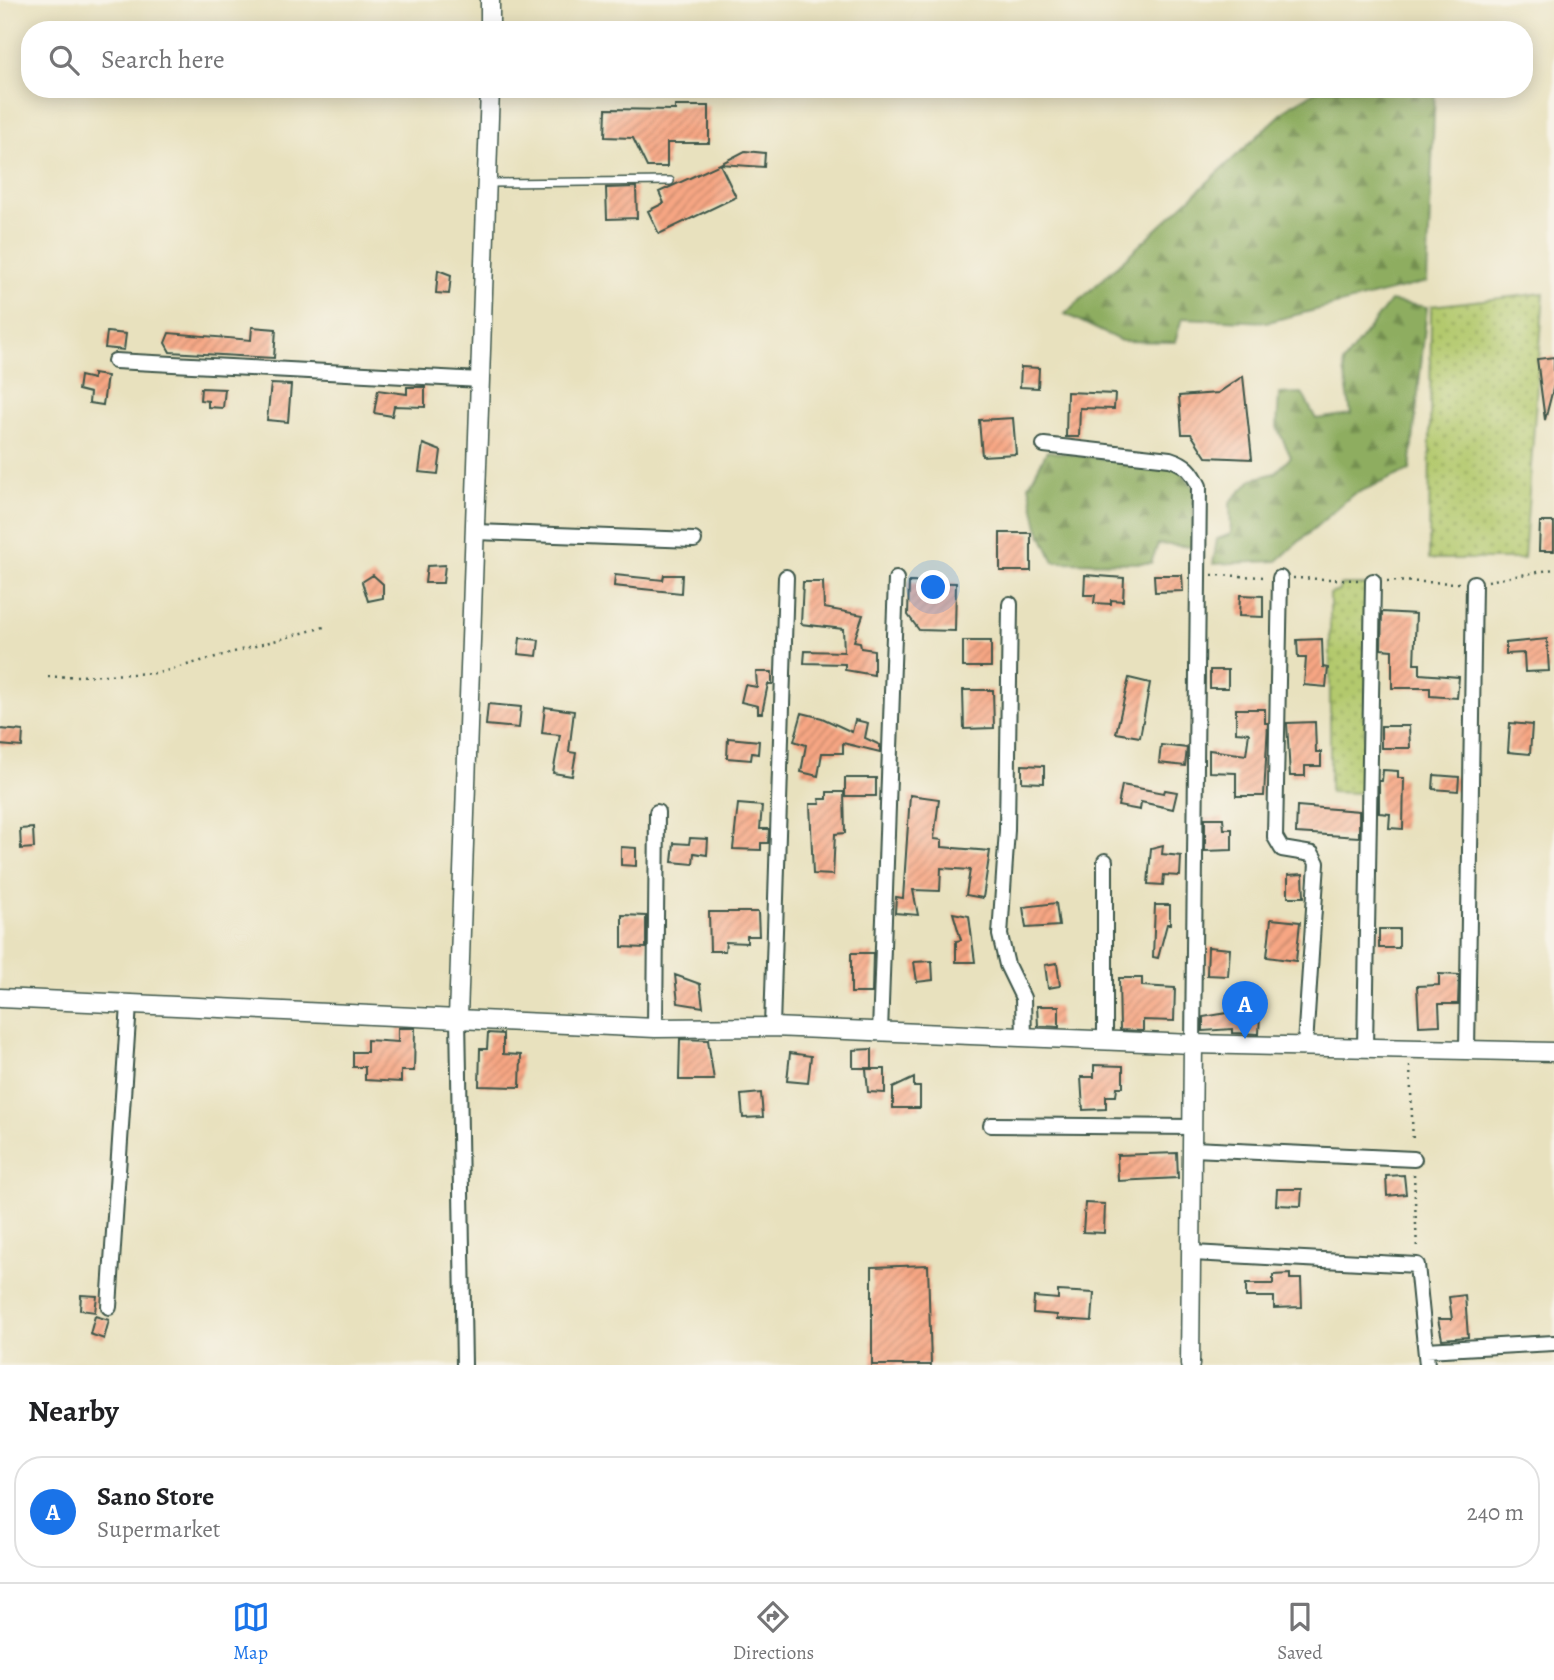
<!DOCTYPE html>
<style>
body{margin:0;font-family:Alegreya,serif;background:#f6f6f6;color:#202124}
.you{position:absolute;left:934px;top:588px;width:24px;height:24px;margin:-18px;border:5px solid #fff;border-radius:50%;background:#1a73e8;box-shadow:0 0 0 10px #1a73e833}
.badge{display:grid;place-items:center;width:46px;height:46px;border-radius:50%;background:#1a73e8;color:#fff;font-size:23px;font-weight:700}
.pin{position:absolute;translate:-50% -58px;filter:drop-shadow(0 2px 4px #0008)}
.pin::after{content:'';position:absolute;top:37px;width:24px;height:21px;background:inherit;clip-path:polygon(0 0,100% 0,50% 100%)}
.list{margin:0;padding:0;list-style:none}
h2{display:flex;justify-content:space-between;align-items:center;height:91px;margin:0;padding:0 28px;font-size:30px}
h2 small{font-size:23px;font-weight:400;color:#757577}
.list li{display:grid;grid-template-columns:46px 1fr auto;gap:21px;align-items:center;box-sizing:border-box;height:112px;margin:0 14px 14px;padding:0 14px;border:2px solid #e0e0e0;border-radius:28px}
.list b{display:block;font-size:26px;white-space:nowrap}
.list p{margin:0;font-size:23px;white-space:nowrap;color:#757577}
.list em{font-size:23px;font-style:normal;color:#757577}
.icon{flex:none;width:38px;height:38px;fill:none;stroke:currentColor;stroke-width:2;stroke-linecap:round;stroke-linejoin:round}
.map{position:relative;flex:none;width:1554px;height:1365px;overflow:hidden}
.search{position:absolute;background:#fff;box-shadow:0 4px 18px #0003;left:21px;right:21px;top:21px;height:77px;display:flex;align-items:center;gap:18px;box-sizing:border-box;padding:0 24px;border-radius:28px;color:#757577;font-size:26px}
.sheet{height:217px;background:#fff}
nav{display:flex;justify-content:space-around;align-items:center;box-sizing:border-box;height:98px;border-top:2px solid #e0e0e0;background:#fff;font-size:19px;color:#757577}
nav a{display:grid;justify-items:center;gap:4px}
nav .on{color:#1a73e8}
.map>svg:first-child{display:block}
.grass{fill:url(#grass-dots);stroke:#698350;stroke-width:2}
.forest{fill:url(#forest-firs);stroke:#56754a;stroke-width:2}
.building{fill:url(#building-hatch)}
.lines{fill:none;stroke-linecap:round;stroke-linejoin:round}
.service-casing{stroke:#3d5649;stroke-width:10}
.minor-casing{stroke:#3d5649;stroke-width:18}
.tertiary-casing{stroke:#3d5649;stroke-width:21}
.path{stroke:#3d5649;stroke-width:2.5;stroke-dasharray:2 5;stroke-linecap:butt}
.service{stroke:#fff;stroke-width:7}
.minor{stroke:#fff;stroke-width:14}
.tertiary{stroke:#fff;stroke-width:18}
</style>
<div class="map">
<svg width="1554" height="1365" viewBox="0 0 1554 1365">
<defs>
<pattern id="grass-dots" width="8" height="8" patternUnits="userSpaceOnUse" patternTransform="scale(1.75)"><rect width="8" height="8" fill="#b3c96d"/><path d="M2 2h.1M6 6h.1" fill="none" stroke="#91a45a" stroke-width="1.8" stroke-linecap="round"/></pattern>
<pattern id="forest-firs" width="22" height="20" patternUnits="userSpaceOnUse" patternTransform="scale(1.75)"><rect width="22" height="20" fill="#8ead60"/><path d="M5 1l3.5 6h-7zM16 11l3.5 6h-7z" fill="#738e50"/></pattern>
<pattern id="building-hatch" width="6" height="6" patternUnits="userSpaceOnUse" patternTransform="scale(1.75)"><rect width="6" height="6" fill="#f7a683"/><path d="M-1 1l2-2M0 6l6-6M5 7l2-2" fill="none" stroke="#c7886c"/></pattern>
</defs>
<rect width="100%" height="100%" fill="#f7f3e8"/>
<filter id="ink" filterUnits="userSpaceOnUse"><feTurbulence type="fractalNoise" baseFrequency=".0143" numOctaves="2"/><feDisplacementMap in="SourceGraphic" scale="14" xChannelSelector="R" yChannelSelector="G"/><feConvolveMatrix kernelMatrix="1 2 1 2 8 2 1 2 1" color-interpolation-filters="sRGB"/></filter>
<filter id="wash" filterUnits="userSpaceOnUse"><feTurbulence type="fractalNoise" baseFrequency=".00686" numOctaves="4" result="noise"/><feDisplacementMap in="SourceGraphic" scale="28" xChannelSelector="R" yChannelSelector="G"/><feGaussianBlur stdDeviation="1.57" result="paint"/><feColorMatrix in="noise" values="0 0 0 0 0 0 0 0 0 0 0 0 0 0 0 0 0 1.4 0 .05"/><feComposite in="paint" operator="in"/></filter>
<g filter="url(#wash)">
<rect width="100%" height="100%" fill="#e8e1be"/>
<!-- grass -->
<path class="grass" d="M1544,293l-20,266h-95l2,-253z
M1340,585h29l-6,208 -33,-1v-198l9,-3z"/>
<!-- forest -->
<path class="forest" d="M1320,89h115l-8,193 -159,40 -86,-4 -7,24 -54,-1 -56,-27 225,-208z
M1390,301l37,6 -17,163 -58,25 -75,66 -64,3 4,-25 14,-5 -1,-32 23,-23 22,-6 16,-16 -14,-30 2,-33 23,-1 14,26 35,-5 -8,-51z
M1047,451l133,18 14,20 -1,58 -35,-3 -7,19 -97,-1 -16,-35 -9,-42z"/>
<g id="blocks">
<!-- building -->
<path class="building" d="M675,106h34v37h-42v24h-20l-14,-29 -28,-1 1,-28 69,1z
M745,151l20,2 -1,14 -44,-3z
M720,164l16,33 -77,37 -11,-23 16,-8 -5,-11z
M636,187l1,31 -30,1 -1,-31z
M438,270l13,5 -2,19 -13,-1z
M252,327l24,2 -2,29 -104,-6 -5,-9 4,-10 82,7z
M107,332l19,2 -2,16 -19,-2z
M1554,357v28l-9,35 -8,-61z
M1021,367l18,1 -1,20 -18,-1z
M93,374l14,2 -4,29 -14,-2 1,-10 -12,-3 2,-14 13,3z
M1243,376l9,83 -46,-2 -15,-23h-9l-3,-38 39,-3z
M271,384l20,1 -3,37 -21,-2z
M407,387h18v20l-31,-1 -2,10 -18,-3 4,-23 29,4z
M201,388l24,1 -2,19 -15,-1v-6l-8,-1z
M1067,392l48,2 -1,15 -34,-1 -1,29h-13z
M1013,418l3,36 -34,2 -3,-36z
M423,444l18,7 -3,23 -19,-2z
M1540,522h14v29h-15z
M1000,533h31v38h-31z
M445,565l-2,18h-18l2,-17z
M373,575l10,9v14l-15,3 -6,-19z
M615,575l48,5 1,-5h18l-1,18 -67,-7z
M1085,575l39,3 -1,23 -12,-1v4l-17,-1 1,-8h-11z
M1154,575h28l1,16 -28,1z
M803,582h20l1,26 39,7 -9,26 6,1 1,6 13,2v25l-29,-5v-6l-41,-1 1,-12 39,1 -1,-23 -42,-5z
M909,582l47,1 -1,48 -36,-1 -11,-15z
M1240,595l23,1v21l-24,-1z
M1382,612l34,2 -2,50h6v10l39,3 -2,21 -27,-2v-8h-38v-38l-11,-1z
M520,638l19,2 -2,16 -19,-2z
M1322,639l1,28 5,1 -2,19 -22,-2 2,-27h-8l-1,-18z
M1547,639l2,32 -24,1 -1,-19 -18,1v-11z
M963,641h28v26h-28z
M1210,670h18v18h-18z
M756,672h16v12h-4l-6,29h-4v-7l-17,-4 4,-17 12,2z
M1129,678l21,5 -10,54 -24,-4z
M963,690h30l1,38 -30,1z
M488,704l33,3 -2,21 -33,-3z
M545,707l29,4 -5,41 7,1 -4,23 -19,-3 7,-38 -18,-2z
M1236,709h29v14h3l-4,73h-28v-23l-27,-1v-22l37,5 3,-22 -13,-1z
M802,713l20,5 30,14 3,-12 13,3 -3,15 15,7v7l-37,-9v10h-21l-4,23 -17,-4 5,-27 -12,-4z
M1315,722l1,30h5v14h-16v10h-15l-3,-53z
M1510,723l22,2 -2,29 -22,-2z
M1381,726h28l1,22h-29z
M0,729l23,2 -1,16 -22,-2z
M728,738l31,3 -1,13 -6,-1 -1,7 -24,-2z
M1161,745l26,3 -2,18 -26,-3z
M1022,765l22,1v17l-22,-1z
M1383,770l15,1v7h6l-1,51 -14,-1 1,-14 -11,-1v-32h3z
M1434,775l25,2 -1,14 -25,-2z
M845,778h31v18h-31z
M1122,785l42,8 1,-3 12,2 -4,17 -32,-7 -1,8 -22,-4z
M827,792h17l1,41 -10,1 -2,41 -20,-1 -3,-70h10l-1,-5h8z
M910,795l29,4 -5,40 8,1v7l48,4 -7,47 -17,-3 4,-25 -29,-2 -1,23 -27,-1 5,25 -23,-2 1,-16 7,1z
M738,804l24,2 -2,23h9l-1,14h-7v7l-28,-1z
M1297,806l62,5v26l-63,-4z
M1205,818h18l1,11h8v21l-27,1z
M33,828l1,20 -13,1 -1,-20z
M690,838l18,1 -1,16 -13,-2 -1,11 -21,-2 2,-19 15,1z
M1163,845l-1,9 19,2 -1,20 -16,-1 -1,10 -15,-1 3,-36z
M621,847l15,1v18l-15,-1z
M1303,874l1,23h-16v-22z
M1056,903l3,23 -33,2 -3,-21z
M1155,905h15v19h-3l-9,34 -5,-1z
M709,912h49l1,24h-12v7l-21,-1 -1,9h-15z
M953,913l16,3 6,46h-19v-21l5,-1z
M622,915l24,1v32l-24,-1z
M1271,919l29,3 -4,39 -29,-4z
M1379,929h20v19h-20z
M1208,947l22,2 -2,27 -21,-1z
M851,953h22l-1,40h-21z
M932,961l1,19 -16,2 -3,-20z
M1057,963l3,23 -12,2 -3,-23z
M1439,974l20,1 -1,29h-19l1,21 -21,1 -2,-40 22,-1z
M675,975l25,9 3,23 -25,-4z
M1119,978h23v8l33,2 -1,33 -31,-1v11l-23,-1z
M1037,1006h22v21l-21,-1z
M1233,1012l27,2 -1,20 -27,-1v-4l-29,2v-14z
M398,1028h17l-1,43h-13v11l-36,-2v-13h-12v-15h14v-12l31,2z
M488,1033l15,1v20l18,1 -1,32 -41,-1 1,-37h7z
M680,1039l28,1 6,40h-35z
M872,1049v19h-19v-18z
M790,1053l21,3 -3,27 -21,-2z
M1094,1065l29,1v21h-6l-1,9h-10v13l-23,1 -2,-33h13z
M866,1069h19v24l-17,-1z
M914,1078v9h6v21h-27v-20z
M761,1093l2,24 -20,1 -2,-23z
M1177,1153l1,25 -60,3 -1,-26z
M1404,1175l2,19 -19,2 -1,-20z
M1277,1189h25l-1,17 -25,-1z
M1085,1203l20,1 -1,29 -21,-1z
M928,1265l3,100h-59v-98z
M1290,1274v5h11l1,28 -28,1v-11h-28v-13h27v-9z
M1058,1291l36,2 -2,28 -35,-2v-4l-24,-2 1,-16 24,2z
M81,1295l16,1 -2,16 -15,-2z
M1465,1295l3,42 -26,2 -4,-20h14l-3,-22z
M95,1316l14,4 -5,19 -14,-5z"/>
</g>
</g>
<g filter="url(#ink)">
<use href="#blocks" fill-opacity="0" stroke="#3d5649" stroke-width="2"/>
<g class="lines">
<defs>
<path id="service" d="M489,183l181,-2"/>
<path id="minor" d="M115,361l366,19
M1044,445l126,14c16,5 22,12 29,27l-6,558
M475,532l219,8
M1280,578l-5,259 7,12 30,5 5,9 -12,182
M1010,604l-3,226 -7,105 7,30 16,33 1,40
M1105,861v179
M458,1017l6,348
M772,1027l14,-450
M655,1028l2,-216
M880,1032l16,-453
M1365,1047l8,-466
M1467,1051l7,-468
M991,1125l202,2
M1193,1149l221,10
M1193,1253l224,12 10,100
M109,1307l20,-302
M1426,1350l128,-7"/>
<path id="tertiary" d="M490,0v30
M0,998l655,30 117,-1 421,17 361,8
M458,1017l32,-928
M1190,1365l3,-321"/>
</defs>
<!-- service casing -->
<use href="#service" class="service-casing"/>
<!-- minor casing -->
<use href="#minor" class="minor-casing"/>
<!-- tertiary casing -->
<use href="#tertiary" class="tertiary-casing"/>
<!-- path -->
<path class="path" d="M1212,575l53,2
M1293,578l67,2
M1387,581l74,2
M1488,581l66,-12
M48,677l110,-4 166,-46
M1410,1066l3,77
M1414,1174l3,77"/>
<!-- service -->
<use href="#service" class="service"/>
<!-- minor -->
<use href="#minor" class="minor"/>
<!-- tertiary -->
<use href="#tertiary" class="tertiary"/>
</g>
</g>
</svg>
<div class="you"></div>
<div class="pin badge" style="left:1245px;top:1039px">A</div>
<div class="search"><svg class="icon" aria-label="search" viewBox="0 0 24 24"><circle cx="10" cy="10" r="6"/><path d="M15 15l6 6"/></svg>Search here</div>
</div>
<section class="sheet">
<h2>Nearby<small></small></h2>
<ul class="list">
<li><span class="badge">A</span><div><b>Sano Store</b><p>Supermarket</p></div><em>240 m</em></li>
</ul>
</section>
<nav>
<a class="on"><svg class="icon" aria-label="map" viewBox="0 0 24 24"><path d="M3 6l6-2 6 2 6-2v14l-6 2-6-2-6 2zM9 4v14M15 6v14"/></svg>Map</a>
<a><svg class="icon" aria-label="directions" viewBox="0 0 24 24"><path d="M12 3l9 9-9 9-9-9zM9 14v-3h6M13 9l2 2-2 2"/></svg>Directions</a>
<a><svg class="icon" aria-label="saved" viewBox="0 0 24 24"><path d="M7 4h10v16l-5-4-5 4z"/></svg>Saved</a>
</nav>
